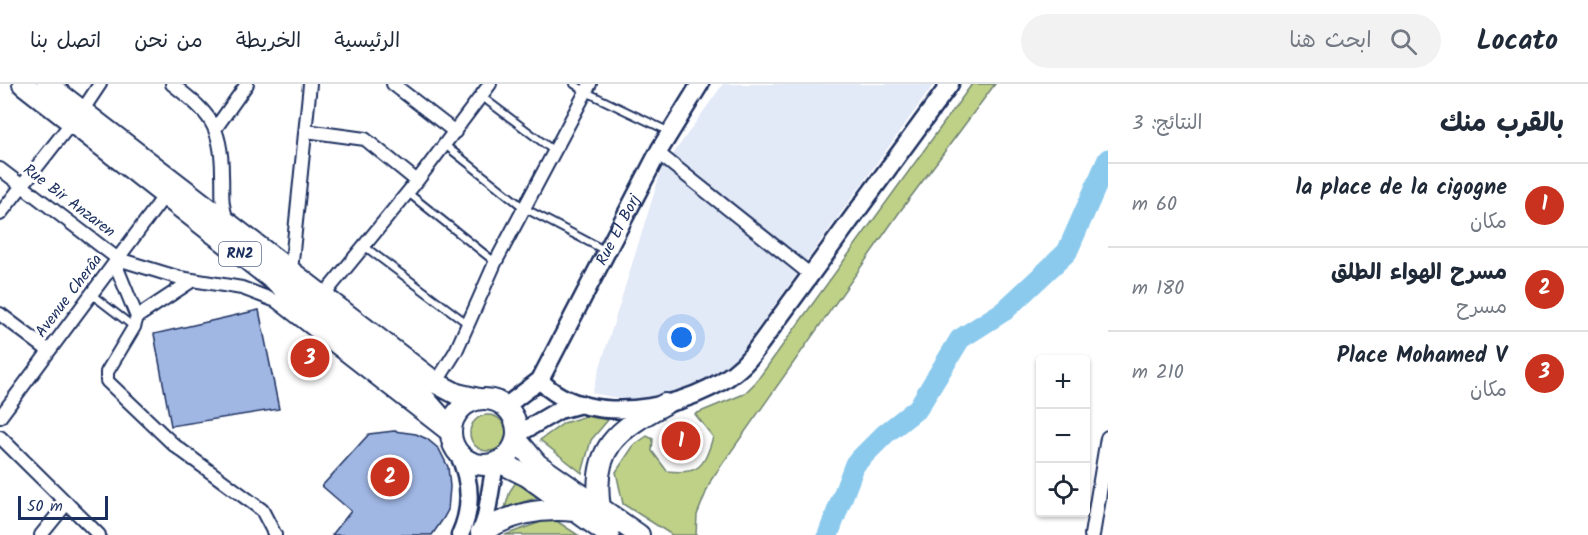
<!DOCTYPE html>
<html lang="ar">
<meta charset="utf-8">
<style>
body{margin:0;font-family:Kalam,"Playpen Sans Arabic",sans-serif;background:#f2f2f3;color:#1f2937;direction:rtl}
.controls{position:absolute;right:18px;bottom:18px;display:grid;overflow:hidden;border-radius:6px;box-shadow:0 2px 4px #0004}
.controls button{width:54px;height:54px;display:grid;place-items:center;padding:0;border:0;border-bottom:2px solid #e0e1e3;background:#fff;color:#1f2937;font:30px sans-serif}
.scale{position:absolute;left:18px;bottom:15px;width:90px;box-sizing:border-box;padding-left:6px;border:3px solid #1b2f5e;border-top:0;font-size:16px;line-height:21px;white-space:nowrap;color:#1b2f5e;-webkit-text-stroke:4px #fff;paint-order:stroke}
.you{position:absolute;left:682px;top:254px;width:21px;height:21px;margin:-15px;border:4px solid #fff;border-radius:50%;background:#1a73e8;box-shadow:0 0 0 9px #1a73e833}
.badge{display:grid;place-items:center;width:39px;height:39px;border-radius:50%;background:#c8321e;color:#fff;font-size:20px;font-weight:700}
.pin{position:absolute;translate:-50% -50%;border:3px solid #fff;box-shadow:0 2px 6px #0006}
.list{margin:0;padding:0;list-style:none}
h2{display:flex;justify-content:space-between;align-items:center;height:78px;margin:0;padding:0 24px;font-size:26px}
h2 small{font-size:20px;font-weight:400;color:#747a83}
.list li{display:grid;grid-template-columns:39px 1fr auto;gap:18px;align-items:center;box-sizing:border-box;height:84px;padding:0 24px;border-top:2px solid #e0e1e3}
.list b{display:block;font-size:22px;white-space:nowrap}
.list p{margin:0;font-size:20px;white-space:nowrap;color:#747a83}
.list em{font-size:20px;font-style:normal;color:#747a83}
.icon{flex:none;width:33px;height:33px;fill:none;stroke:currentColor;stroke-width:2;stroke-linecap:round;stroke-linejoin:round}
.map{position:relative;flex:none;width:1108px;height:451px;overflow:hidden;direction:ltr}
header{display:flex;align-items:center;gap:36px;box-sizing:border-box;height:84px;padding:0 30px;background:#fff;border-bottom:2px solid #e0e1e3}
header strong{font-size:28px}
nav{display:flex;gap:33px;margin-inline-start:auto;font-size:21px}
.search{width:420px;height:54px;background:#f2f2f3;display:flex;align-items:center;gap:15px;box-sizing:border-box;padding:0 21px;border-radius:33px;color:#747a83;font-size:22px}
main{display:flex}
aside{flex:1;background:#fff}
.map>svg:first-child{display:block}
.built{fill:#e2e9f7}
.green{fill:#bfd186;stroke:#6d8072;stroke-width:1.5}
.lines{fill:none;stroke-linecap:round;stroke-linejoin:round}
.river{stroke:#8ccaed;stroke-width:21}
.building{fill:#a0b7e4;stroke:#1b2f5e;stroke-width:1.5}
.service-casing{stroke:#1b2f5e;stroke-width:10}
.minor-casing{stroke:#1b2f5e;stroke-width:16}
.tertiary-casing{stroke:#1b2f5e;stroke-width:18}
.secondary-casing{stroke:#1b2f5e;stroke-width:21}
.trunk-casing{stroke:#1b2f5e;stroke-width:24}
.service{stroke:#fff;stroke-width:6}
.minor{stroke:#fff;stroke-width:12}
.tertiary{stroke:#fff;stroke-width:14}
.secondary{stroke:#fff;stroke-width:16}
.trunk{stroke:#fff;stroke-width:20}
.labels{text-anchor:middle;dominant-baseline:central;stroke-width:6;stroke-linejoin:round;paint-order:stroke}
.shield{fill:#fff;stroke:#5f6d8e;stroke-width:1.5}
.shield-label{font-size:15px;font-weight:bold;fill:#1b2f5e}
.street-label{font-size:16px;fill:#1b2f5e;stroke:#fff}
</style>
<header>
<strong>Locato</strong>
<div class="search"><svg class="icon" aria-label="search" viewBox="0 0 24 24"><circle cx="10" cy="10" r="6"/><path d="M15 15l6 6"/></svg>ابحث هنا</div>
<nav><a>الرئيسية</a><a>الخريطة</a><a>من نحن</a><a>اتصل بنا</a></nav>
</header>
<main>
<aside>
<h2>بالقرب منك<small>النتائج: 3</small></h2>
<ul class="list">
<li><span class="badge">1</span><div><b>la place de la cigogne</b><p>مكان</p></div><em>60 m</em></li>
<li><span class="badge">2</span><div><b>مسرح الهواء الطلق</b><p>مسرح</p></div><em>180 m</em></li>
<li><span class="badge">3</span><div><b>Place Mohamed V</b><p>مكان</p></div><em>210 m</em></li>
</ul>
</aside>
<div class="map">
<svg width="1108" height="451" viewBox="0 0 1108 451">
<rect width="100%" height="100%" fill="#fff"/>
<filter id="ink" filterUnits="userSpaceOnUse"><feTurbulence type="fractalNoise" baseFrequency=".0167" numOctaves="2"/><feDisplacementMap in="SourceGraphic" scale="12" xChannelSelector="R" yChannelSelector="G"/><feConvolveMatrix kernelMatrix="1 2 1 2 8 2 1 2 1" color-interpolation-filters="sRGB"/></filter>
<g filter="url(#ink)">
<!-- built -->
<path class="built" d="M723,0h211l-205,284 -12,9 -32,13 -57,10 -36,-7 69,-222z"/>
<!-- green -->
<path class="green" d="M972,0h23l-94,126 -190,270 -14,35 -1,20h-24l-49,-31 -7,-32 18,-27 13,-9 6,3 -1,12 15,20c32,4 37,-4 46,-34l-18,-23 49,-20 12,-12z
M470 349a18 18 0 1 1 36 0a18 18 0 1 1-36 0Z
M586,332l22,4 -17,20 -9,33 -42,-33 24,-17z
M516,398l23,15 -34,11 5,-17z
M552,434l26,17h-73z"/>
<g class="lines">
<!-- river -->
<path class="river" d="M828,451l27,-71 30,-30 33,-26 42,-69 44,-28 63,-59 41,-93"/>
</g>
<!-- building -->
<path class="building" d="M259,226l20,99 -108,17 -17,-92z
M394,347l22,3 11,5 12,10 9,18 2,20 -2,23 -5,9 -11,16h-100l19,-24 -29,-25 47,-52z"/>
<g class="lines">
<defs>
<path id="service" d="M574,0l12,8 84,40
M481,12l73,55
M445,61l79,63 80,42
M407,108l88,70
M364,162l104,78
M91,210l43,33"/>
<path id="minor" d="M172,0c37,29 50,41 50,90 1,17 -2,31 6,47
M393,0l62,48
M82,27l18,-27
M215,45l32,-45
M306,47l59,8 52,42
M658,69l153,122
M0,85l118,90 62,19 62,10 34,13 171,133
M0,130l72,-92
M115,179l22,54 -3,10 -27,45v9l67,64 88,65 13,25
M291,187l19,-187
M323,212l94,-115 73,-97
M0,230l49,37
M137,233l56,-37
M436,299l20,-32 39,-88 95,-179
M0,333l165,-222
M0,353l99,98
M41,451l26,-32"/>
<path id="tertiary" d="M1092,451l16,-97"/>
<g id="secondary">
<path d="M540,296c48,54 172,27 212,-25l198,-271"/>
<path id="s1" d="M506,322l34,-26 120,-231 40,-65"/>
<path d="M518,350l41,-24 22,-6"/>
<path d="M458,369c13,27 15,54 2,82"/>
<path d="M480,451l6,-18 9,-53"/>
</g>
<path id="trunk" d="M23,0l401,314 27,31
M47,0l389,299 21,11 22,5
M451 348a33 33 0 1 1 66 0a33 33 0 1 1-66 0Z
M517,356l20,24 102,71
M499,378l28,14 82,59
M600,424c-9,-60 17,-78 65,-104
M481,448c30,-18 59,-25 94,-21"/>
</defs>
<!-- service casing -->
<use href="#service" class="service-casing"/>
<!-- minor casing -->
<use href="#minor" class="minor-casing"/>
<!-- tertiary casing -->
<use href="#tertiary" class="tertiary-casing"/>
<!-- secondary casing -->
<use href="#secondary" class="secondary-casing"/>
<!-- trunk casing -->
<use href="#trunk" class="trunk-casing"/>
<!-- service -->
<use href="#service" class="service"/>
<!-- minor -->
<use href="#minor" class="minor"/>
<!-- tertiary -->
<use href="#tertiary" class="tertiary"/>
<!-- secondary -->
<use href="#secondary" class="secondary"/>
<!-- trunk -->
<use href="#trunk" class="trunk"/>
</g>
</g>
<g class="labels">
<!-- shield labels -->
<rect class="shield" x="219" y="158" width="42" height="24" rx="4.5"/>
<g class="shield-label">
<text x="240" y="170">RN2</text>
</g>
<!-- street labels -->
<g class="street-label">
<text transform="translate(69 117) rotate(37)">Rue Bir Anzaren</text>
<text stroke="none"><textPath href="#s1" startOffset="212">Rue El Borj</textPath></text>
<text transform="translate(69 212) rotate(-53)">Avenue Cherâa</text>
</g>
</g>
</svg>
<div class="controls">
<button>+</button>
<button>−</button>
<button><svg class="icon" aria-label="locate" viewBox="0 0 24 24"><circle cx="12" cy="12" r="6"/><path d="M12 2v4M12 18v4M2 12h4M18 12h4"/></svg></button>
</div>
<div class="scale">50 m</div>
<div class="you"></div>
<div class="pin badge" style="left:681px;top:357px">1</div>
<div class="pin badge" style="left:390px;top:393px">2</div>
<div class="pin badge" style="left:310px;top:274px">3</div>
</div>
</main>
